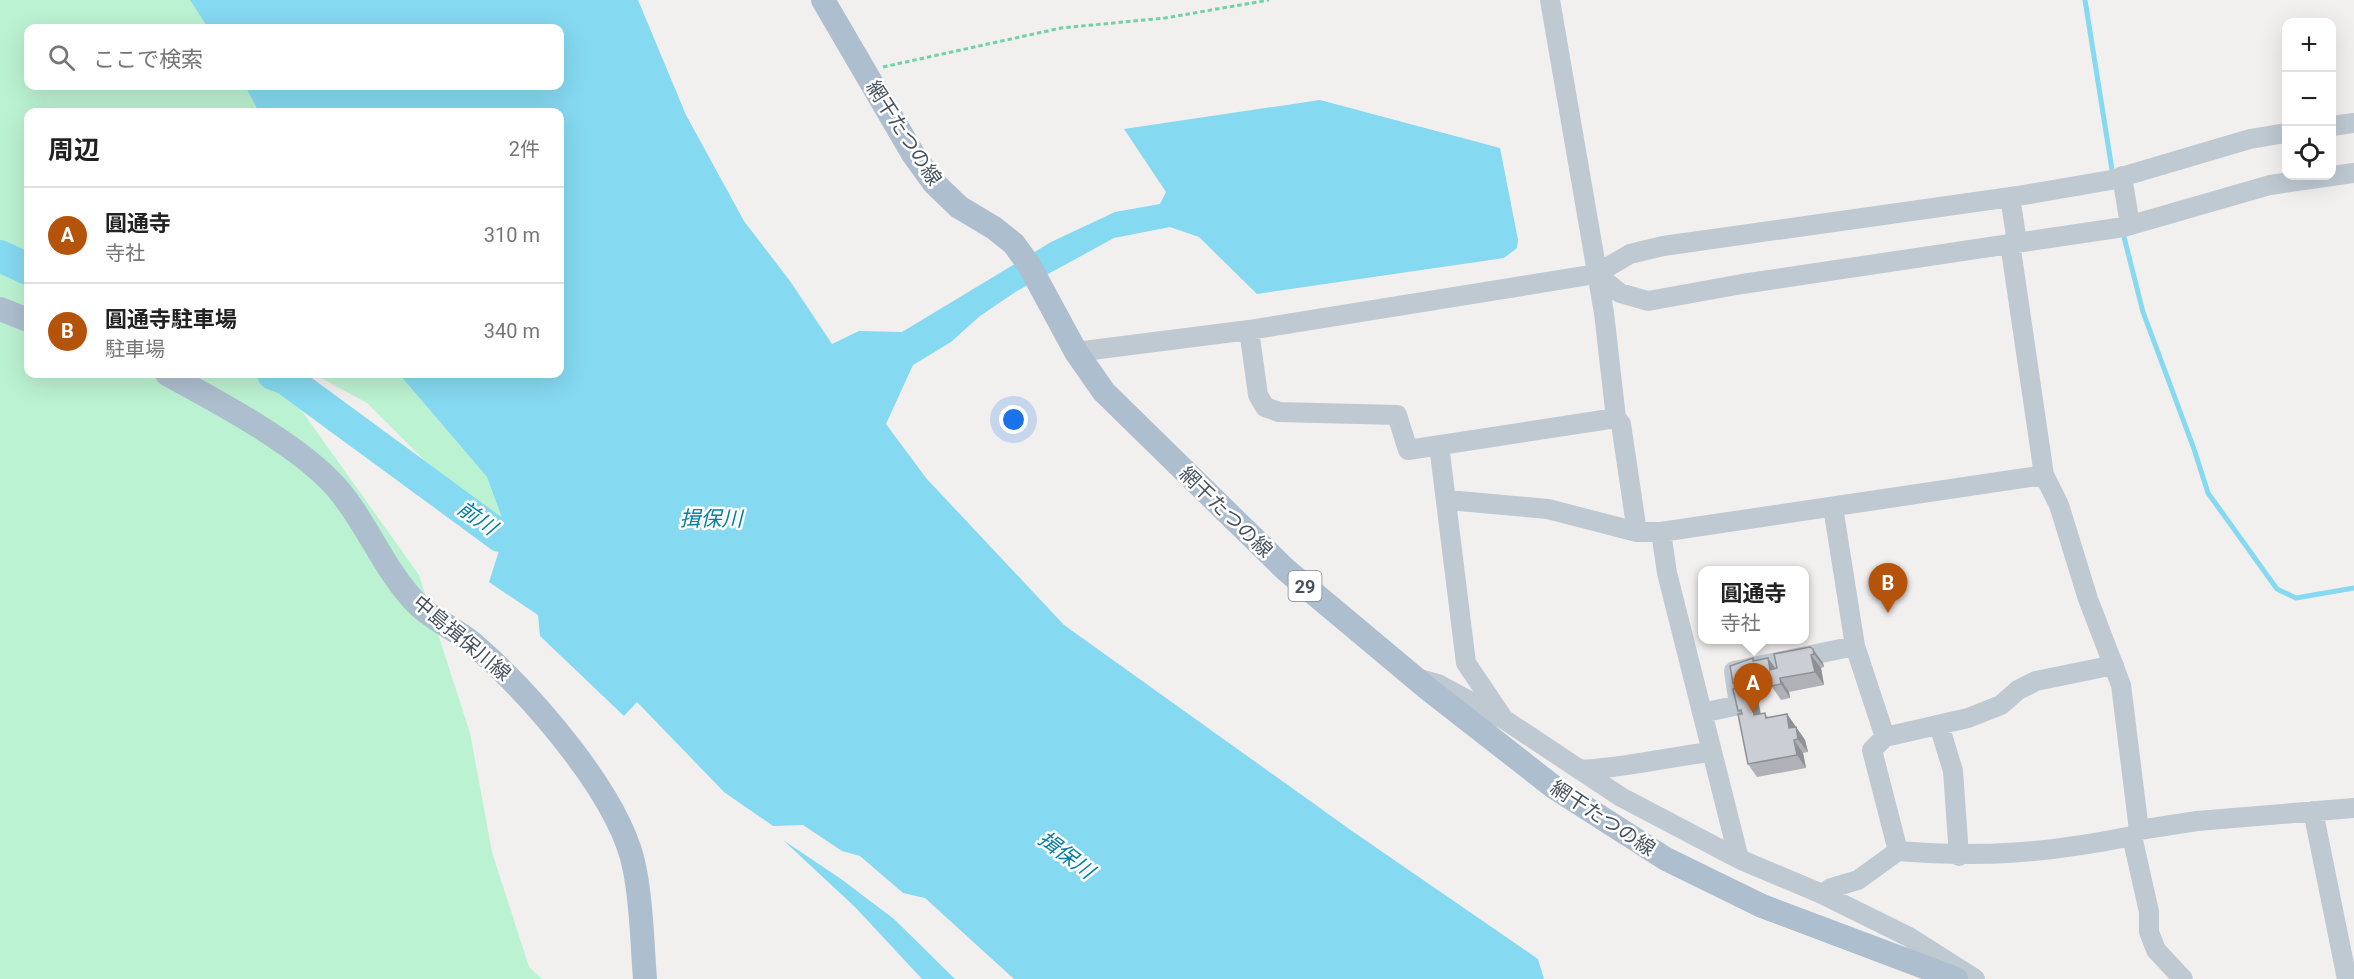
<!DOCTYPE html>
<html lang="ja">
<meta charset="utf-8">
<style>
body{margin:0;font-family:Roboto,"Noto Sans JP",sans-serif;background:#f2f2f2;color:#222}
.controls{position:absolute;right:18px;top:18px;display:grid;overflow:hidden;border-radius:12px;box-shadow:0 6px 24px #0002}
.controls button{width:54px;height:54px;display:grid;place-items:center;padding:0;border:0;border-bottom:2px solid #e0e0e0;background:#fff;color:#222;font:30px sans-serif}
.you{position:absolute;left:1014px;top:420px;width:21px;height:21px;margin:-15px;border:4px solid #fff;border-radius:50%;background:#1a73e8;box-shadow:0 0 0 9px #1a73e833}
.badge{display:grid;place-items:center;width:39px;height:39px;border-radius:50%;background:#b45309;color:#fff;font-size:20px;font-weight:700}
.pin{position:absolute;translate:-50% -50px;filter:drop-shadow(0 2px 3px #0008)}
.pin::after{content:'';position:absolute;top:32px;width:21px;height:18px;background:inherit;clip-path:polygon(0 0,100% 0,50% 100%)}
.popup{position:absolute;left:1698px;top:566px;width:111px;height:78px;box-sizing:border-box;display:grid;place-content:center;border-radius:12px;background:#fff;filter:drop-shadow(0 2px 4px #0005);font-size:20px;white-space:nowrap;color:#767676}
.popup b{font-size:22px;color:#222}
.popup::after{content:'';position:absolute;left:50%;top:100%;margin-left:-12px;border:12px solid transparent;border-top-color:#fff}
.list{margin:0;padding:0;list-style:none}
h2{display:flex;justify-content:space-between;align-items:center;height:78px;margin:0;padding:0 24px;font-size:26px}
h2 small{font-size:20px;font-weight:400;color:#767676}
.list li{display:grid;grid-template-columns:39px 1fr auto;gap:18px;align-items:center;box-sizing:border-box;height:96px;padding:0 24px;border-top:2px solid #e0e0e0}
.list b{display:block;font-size:22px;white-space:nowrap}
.list p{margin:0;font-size:20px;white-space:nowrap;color:#767676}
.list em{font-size:20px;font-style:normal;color:#767676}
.icon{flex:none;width:33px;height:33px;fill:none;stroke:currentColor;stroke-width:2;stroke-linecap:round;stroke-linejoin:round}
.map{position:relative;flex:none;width:2354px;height:979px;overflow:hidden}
.search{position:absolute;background:#fff;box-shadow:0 6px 24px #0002;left:24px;top:24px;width:540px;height:66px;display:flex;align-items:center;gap:15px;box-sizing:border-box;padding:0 21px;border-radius:12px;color:#767676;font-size:22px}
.panel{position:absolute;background:#fff;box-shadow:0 6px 24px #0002;left:24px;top:108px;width:540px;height:270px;border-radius:12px}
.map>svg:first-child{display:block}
.green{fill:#bbf2d1}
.water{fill:#85d9f1}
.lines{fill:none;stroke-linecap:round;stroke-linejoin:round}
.stream{stroke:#85d9f1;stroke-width:5}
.river{stroke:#85d9f1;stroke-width:32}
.path{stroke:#71d2a3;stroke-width:3;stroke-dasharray:4.5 3;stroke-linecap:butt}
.minor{stroke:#bfc9d2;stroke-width:20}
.major{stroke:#adbecf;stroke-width:24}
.wall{fill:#afb1b6}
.shaded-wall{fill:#8e9094}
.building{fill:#cbced4;stroke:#8e9094;stroke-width:1.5}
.labels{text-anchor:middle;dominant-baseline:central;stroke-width:5;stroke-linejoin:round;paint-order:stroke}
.shield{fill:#fff;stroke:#7e868e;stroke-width:1.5}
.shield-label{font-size:18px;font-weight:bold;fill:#46525d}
.street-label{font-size:20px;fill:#46525d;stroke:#fff}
.water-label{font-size:21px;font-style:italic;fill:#0580a2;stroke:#fff}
</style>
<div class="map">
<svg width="2354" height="979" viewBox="0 0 2354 979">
<rect width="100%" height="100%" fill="#f2efef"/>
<!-- green -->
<path class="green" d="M0,0h190l18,28h-180v58h217l14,26h-231v262h242l14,12 135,189 51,158 22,119 37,115 13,12h-542z
M314,374h85l88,103 19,52 -13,12 -20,-15 -36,-53 -70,-70z"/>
<!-- water -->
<path class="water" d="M190,0h448l48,115 58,106 46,60 42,63 27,-13 43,1 149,-90 64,-30 45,-8 6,-12 -42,-63 196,-29 180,48 18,92 -1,8 -13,10 -247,36 -58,-57 -29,-10 -56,11 -97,53 -37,25 -29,26 -38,23 -27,59 40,54 138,147 288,206 186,128 6,20h-530l-89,-81 -22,-5 -43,-37 -18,-5 -39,-26 -30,1 -49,-34 -87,-90 -13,14 -84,-80 -2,-21 -49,-33 17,-53 -19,-52 -88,-103h161v-262h-301l-14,-26h315v-58h-352z
M783,840l58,39 53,40 61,60h-33l-67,-72z"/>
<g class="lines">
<!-- stream -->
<path class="stream" d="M2085,0l28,176
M2123,233l20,79 51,137 14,44 69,96 19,9 58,-10"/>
<!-- river -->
<path class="river" d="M0,256l28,13
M273,374l13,5 214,157 47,7"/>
<!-- path -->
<path class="path" d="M883,67l178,-39 104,-10 104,-18"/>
<!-- minor -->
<path class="minor" d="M1550,0l54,313 12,105 5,6 16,108h24l383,-57
M2332,126l22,-3
M2122,176l8,49
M2010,197l7,45
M2010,243l34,232 15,30 29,94 33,86 18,145
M1596,274l24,19 28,8 94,-17 382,-57 146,-42 84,-12
M1249,330l9,65 7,12 14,5 118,3 11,35 208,-32
M1076,352l173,-22 347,-56 34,-20 33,-8 355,-50 93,-16 139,-41 36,-6
M1439,445l27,218 37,55
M1448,500l100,9 89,23
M1833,507l22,139 30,91
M1661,532l6,41 72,286 83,35 87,43 66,42
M1424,680l14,4 67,36 116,77 118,62
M1702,713l37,-8 -5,-34 121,-25
M1939,725l14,46 6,85
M1580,770c44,-2 87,-13 132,-18
M2313,811l34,168
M2132,836l17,76v20l7,18 27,29
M1898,851l-26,-101 13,-13 83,-19 33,-13 17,-15 18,-9 78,-16
M1822,894l9,-6 27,-8 40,-29c84,7 151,2 234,-15l7,-6 58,-9 157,-13"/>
<!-- major -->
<path class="major" d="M823,0l90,154 21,29 25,24 35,21 20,16 15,21 47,87 28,40 182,178 141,118 128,100 111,71 96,47 194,73
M0,309l28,11
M167,374c51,28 131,70 169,113 31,35 49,86 83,119 17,16 41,25 59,42 54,48 145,150 157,223 7,35 7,72 10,108"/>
</g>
<!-- wall -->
<path class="wall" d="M1810,647l13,16 1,4 -3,1 3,17 -35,7 1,6 -9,2 -9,-13 -16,3 5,24 8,3 18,-3 18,26 3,12 -5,1 3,15 -49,9 -9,-13 -8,-50 -2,-3 -1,-23 -4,-5 20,-25 2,3 13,-3 8,11z"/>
<!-- shaded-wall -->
<path class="shaded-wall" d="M1813,649l10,14 1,4 -10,-13z
M1811,655l10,13 3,17 -9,-13z
M1768,658l10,14 -8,-2z
M1747,676l9,14 7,38 -9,-13z
M1780,678l9,14 1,6 -9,-14z
M1787,714l18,26 3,12 -19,-24z
M1794,740l9,13 3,15 -9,-13z"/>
<!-- building -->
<path class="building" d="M1810,647l3,2 1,5 -3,1 4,17 -35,6 1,6 -10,2 -2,-14 -22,4 7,39 11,-2 1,5 21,-4 2,14 7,-1 2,12 -4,1 3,15 -49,9 -10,-50h4l-1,-4 -3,1 -5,-22 13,-3 -2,-6 -11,3 -3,-17 23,-8v3l15,-3 2,12 7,-2 -3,-14z"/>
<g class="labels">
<!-- shield labels -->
<rect class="shield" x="1288.5" y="571" width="33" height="30" rx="4.5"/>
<g class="shield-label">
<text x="1305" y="586">29</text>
</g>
<!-- street labels -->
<g class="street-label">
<text transform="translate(904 133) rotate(57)">網干たつの線</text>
<text transform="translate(1226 512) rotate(44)">網干たつの線</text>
<text transform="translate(462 638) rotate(40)">中島揖保川線</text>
<text transform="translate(1603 818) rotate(33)">網干たつの線</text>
</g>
<!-- water labels -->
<g class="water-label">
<text transform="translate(477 518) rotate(35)">前川</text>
<text x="711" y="519">揖保川</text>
<text transform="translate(1066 855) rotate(37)">揖保川</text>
</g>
</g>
</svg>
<div class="controls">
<button>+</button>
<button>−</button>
<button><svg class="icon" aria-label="locate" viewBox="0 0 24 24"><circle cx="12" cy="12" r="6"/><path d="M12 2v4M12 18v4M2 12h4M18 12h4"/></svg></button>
</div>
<div class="you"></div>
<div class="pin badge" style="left:1753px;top:713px">A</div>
<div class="popup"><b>圓通寺</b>寺社</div>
<div class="pin badge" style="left:1888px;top:613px">B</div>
<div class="search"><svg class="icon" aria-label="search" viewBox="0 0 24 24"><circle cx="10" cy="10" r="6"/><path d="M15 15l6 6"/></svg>ここで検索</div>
<section class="panel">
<h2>周辺<small>2件</small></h2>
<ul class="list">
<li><span class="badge">A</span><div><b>圓通寺</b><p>寺社</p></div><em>310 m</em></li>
<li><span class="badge">B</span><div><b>圓通寺駐車場</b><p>駐車場</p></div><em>340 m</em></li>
</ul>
</section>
</div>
